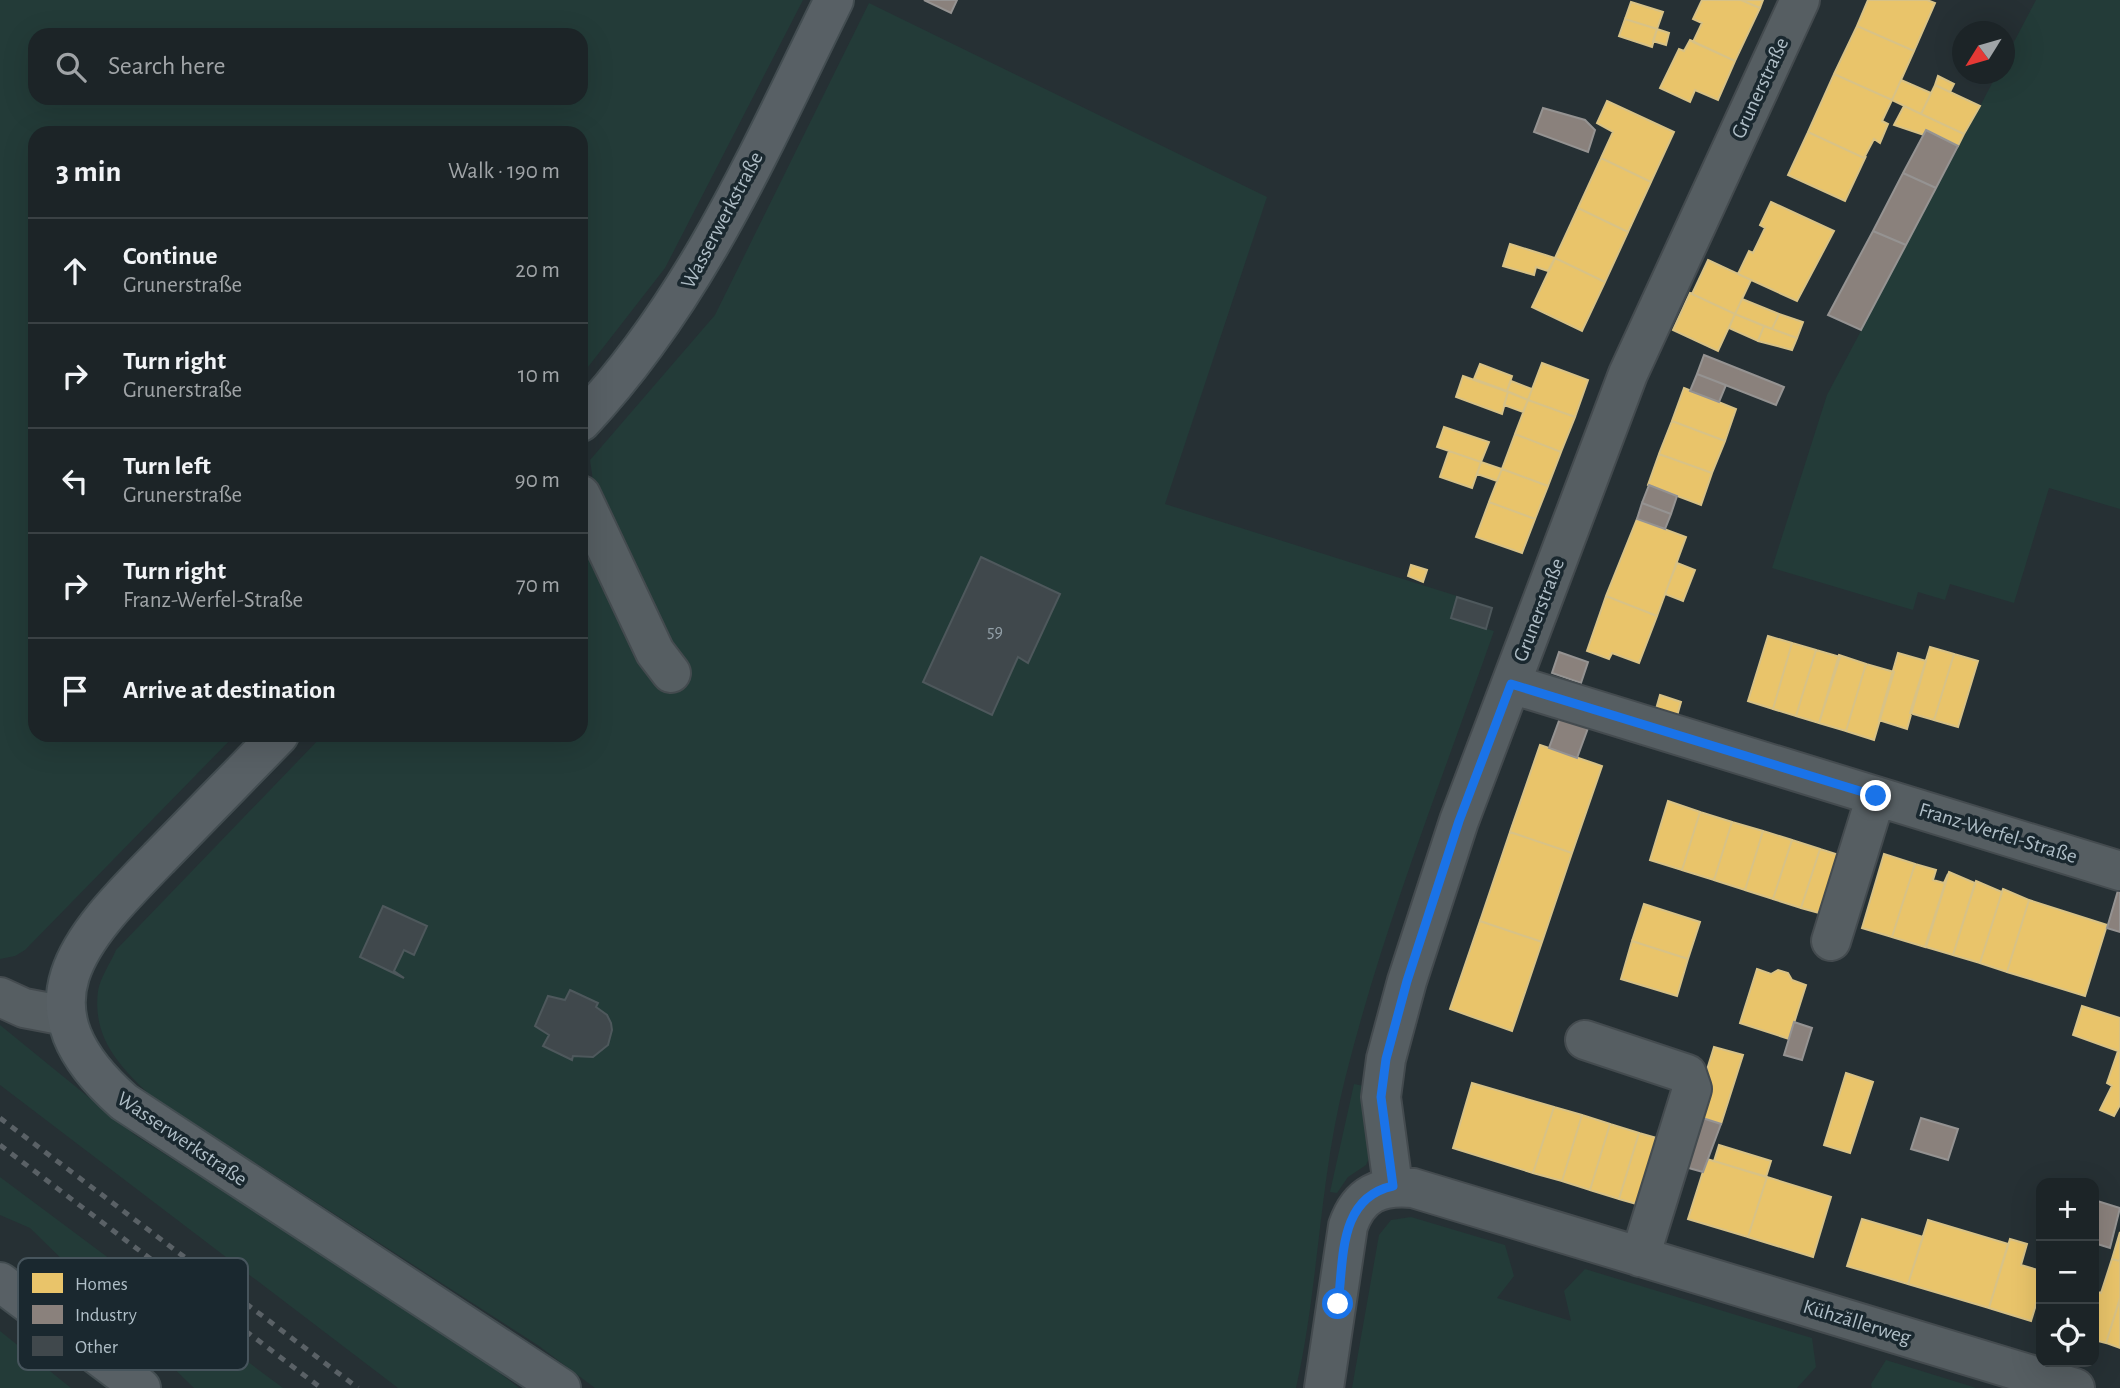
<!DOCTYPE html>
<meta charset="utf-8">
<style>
body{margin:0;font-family:"Alegreya Sans",sans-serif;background:#252c2f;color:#f1f3f6}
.controls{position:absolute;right:21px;bottom:21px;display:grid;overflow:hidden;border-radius:14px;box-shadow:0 7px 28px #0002}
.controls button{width:63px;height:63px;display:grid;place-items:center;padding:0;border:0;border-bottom:2px solid #3a4144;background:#1c2427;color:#f1f3f6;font:35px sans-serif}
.compass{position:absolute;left:1952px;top:21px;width:63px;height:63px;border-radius:50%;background:#1c2427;box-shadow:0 7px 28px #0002;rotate:233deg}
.stop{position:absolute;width:21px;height:21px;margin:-16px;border:5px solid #1a73e8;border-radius:50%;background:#fff}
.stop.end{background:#1a73e8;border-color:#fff;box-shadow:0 2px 7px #0008}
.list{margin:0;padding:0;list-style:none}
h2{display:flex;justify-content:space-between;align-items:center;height:91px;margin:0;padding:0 28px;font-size:30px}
h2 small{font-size:23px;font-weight:400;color:#a0a4a7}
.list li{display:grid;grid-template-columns:46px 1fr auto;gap:21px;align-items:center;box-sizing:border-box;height:105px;padding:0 28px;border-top:2px solid #3a4144}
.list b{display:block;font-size:26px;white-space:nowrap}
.list p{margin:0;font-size:23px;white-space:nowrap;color:#a0a4a7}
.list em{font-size:23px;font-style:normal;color:#a0a4a7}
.icon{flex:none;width:38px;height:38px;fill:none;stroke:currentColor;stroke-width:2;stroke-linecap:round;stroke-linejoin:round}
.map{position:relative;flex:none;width:2120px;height:1388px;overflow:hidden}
.search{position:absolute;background:#1c2427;box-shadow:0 7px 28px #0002;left:28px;top:28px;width:560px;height:77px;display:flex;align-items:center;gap:18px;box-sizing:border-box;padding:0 24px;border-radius:21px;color:#a0a4a7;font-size:26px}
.panel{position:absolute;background:#1c2427;box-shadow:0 7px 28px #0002;left:28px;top:126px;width:560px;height:616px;border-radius:21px}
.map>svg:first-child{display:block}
.green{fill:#233b38;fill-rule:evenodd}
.homes{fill:#e9c46a;stroke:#d8c286;stroke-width:2}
.industry{fill:#8a817c;stroke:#959392;stroke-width:2}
.building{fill:#40484c;stroke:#4e585c;stroke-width:2}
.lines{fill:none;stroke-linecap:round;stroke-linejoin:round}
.minor-casing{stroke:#444b4f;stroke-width:42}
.major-casing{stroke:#434d51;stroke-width:42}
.minor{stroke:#565e62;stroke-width:38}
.major{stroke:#586065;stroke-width:38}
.rail{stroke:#5a6166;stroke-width:5;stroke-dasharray:7 7;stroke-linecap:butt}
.route{stroke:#1a73e8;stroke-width:9}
.labels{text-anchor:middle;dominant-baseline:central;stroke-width:7;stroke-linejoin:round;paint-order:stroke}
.number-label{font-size:18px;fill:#93a0a8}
.street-label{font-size:21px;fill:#afbec7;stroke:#1a282f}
.key{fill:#1a282f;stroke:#47555d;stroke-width:2}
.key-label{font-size:19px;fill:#afbec7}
</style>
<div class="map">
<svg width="2120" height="1388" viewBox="0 0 2120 1388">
<rect width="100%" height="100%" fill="#263034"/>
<!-- green -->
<path class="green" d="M0,0h803l-138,268 -84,108v-243h-546v602h200l-210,215 -10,6 -15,3zM35,35h546v63h-546z
M2036,0h84v509l-71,-21 -35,115 -64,-19 -5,16 -27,-8 -5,18 -141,-42 55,-173 170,-321h7l1,-15z
M869,3l398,194 -102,307 292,92 -6,22 43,13c-52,149 -111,296 -149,448 -26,102 -26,207 -49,309h-701l-56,-42 -389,-251c-31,-29 -58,-58 -52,-104 2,-13 13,-29 18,-41l207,-215h258v-234l13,-13 -4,-28 125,-145z
M0,1025l135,110 333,213 51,40h-121l-398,-303z
M1354,1084l10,2 7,68 -5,11 -18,12 -11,16 -7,-1z
M0,1177l283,211h-89l-164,-160 -30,-13z
M1411,1217l94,28 9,31 -17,22 74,23 -7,-30 21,-22 227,69 4,29 -19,21h-445l27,-153 12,-15z
M0,1331l71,57h-71z
M1886,1360l84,26 6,2h-104l-1,-4z"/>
<!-- homes -->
<path class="homes" d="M1702,0h39l19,8 -25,53 -42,-19 9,-19 -9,-4z
M1741,0h22l-3,8z
M1868,0h59l8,3 -21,48 -57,-25z
M1631,2l32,10 -6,17 -32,-10z
M1625,19l32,10 -5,18 -33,-11z
M1857,26l57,25 -22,49 -58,-26z
M1657,29l12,4 -3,12 -13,-4z
M1690,40l45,21 -17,39 -23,-10 -5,12 -30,-14 19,-39 5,2z
M1834,74l58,26 -10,21 6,3 -8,19 -6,-4 -10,19 -56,-26z
M1938,76l16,8 -4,8 -15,-7z
M1901,80l30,13 -10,21 -29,-14z
M1935,85l45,21 -16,28 -43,-20z
M1607,101l67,31 -23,50 -50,-24 12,-26 -16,-9z
M1904,106l60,28 -6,12 -32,-16 -2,5 -30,-10z
M1808,132l56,26 2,-2 -21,45 -57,-26z
M1601,158l50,24 -23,50 -50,-24z
M1771,202l63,29 -37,70 -59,-27 11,-23 4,2 12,-25 -5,-3z
M1578,208l50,24 -23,50 -50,-24z
M1510,244l45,14 -7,13 -12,-4 -2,8 -31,-9z
M1555,258l50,24 -23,49 -50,-24z
M1708,260l43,20 -16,34 -43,-20z
M1690,293l45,21 -17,37 -45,-21z
M1742,299l37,15 -7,15 -37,-15z
M1735,314l29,12 -6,15 -29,-13z
M1779,314l24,8 -6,16 -25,-9z
M1764,326l33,12 -5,12 -34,-9z
M1542,363l46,17 -13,37 -47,-17z
M1480,364l32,12 -5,15 -33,-12z
M1463,376l45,16 -6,22 -46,-17z
M1511,381l21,8 -4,11 -21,-9z
M1684,388l52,21 -11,32 -53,-20z
M1508,392l20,8 -5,12 -19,-7z
M1528,400l47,17 -14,35 -46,-18z
M1672,421l53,20 -13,32 -53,-19z
M1444,427l45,15 -8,20 -44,-15z
M1515,434l46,18 -13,34 -46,-17z
M1449,451l32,11 -9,26 -32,-11z
M1659,454l53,19 -11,32 -53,-20z
M1481,462l21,7 -5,12 -20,-7z
M1502,469l46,17 -13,33 -46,-17z
M1489,502l46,17 -13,34 -46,-16z
M1637,519l49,18 -29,79 -51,-20z
M1677,563l18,7 -12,31 -18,-7z
M1411,565l16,5 -4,12 -15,-6z
M1606,596l51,20 -18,47 -27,-10 -3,6 -22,-8z
M1768,636l24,7 -19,66 -25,-8z
M1792,643l24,7 -20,66 -23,-7z
M1930,647l24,7 -20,66 -24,-7z
M1816,650l24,7 -21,66 -23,-7z
M1898,653l28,8 -19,68 -28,-9z
M1954,654l24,7 -20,66 -24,-7z
M1839,655l27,9 -20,67 -27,-8z
M1866,664l28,8 -20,68 -28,-9z
M1660,695l21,7 -4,14 -21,-7z
M1540,745l62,21 -30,87 -62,-21z
M1668,801l32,11 -18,58 -32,-10z
M1700,812l32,10 -18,58 -32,-10z
M1732,822l31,9 -18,59 -31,-10z
M1763,831l29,9 -19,59 -28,-9z
M1510,832l62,21 -30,89 -62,-21z
M1792,840l28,9 -19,59 -28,-9z
M1820,849l28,9 -18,58 -29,-8z
M1884,854l31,10 -23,73 -30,-9z
M1915,864l21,6 -3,10 11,3 4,-9 -23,73 -33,-10z
M1949,872l26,11 -22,72 -27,-8z
M1976,881l26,11 -22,71 -27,-8z
M2003,889l26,11 -22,72 -27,-9z
M2029,900l78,25 -22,71 -78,-24z
M1644,904l56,18 -12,37 -56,-18z
M1480,921l62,21 -30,89 -62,-22z
M1632,941l56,18 -11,37 -56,-17z
M1757,969l14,5 7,-4 10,3 4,7 14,5 -17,54 -49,-16z
M2082,1006l38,12v87l-6,11 -14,-6 12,-24 -5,-3 11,-32 -45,-16z
M1714,1047l29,8 -22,69 -28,-9z
M1846,1073l27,9 -23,71 -26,-8z
M1472,1083l82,24 -21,66 -80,-25z
M1554,1107l28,8 -20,66 -29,-8z
M1582,1115l28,9 -20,66 -28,-9z
M1610,1124l29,9 -20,66 -29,-9z
M1639,1133l28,8 -20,66 -28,-8z
M1719,1145l52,16 -5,16 -52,-16z
M1707,1159l60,18 -19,60 -60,-18z
M1767,1177l64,20 -18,60 -65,-20z
M1862,1219l61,18 -15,47 -61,-18z
M1928,1220l80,24 -19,64 -81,-24z
M2120,1232v29l-8,-2z
M2010,1239l17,5 -6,21 20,6v17l-10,33 -42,-13z
M2112,1259l8,2v37l-14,45 -12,-3v-49l7,2z
M2120,1299v49l-14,-5z"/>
<!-- industry -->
<path class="industry" d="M924,0h33l-6,13z
M1543,108l42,12 10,10 -7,22 -54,-20z
M1926,130l32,16 -22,42 -33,-15z
M1903,173l33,15 -30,57 -33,-14z
M1873,231l33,14 -45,85 -33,-15z
M1704,355l80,32 -8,18 -79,-31z
M1697,374l29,11 -7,17 -29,-11z
M1649,485l28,11 -6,18 -29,-11z
M1642,503l29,11 -6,15 -28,-10z
M1559,652l29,10 -7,21 -29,-10z
M1560,718l28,10 -11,30 -28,-10z
M2119,887h1v45l-13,-4z
M1794,1022l18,6 -10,32 -18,-5z
M1693,1115l28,9 -18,48 -25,-7z
M1921,1118l37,11 -10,31 -37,-11z
M2094,1200l26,8 -10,40 -16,-5z"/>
<!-- building -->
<path class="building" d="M981,557l79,37 -32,69 -10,-6 -26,58 -69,-33z
M1457,597l35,11 -6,21 -35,-11z
M383,906l44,20 -13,29 -10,-5 -10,21 10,7 -44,-21z
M570,990l28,13 -2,4 11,8 4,8 1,7 -4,15 -15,12 -20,-1 -1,4 -29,-14 6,-11 -14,-9 13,-30 17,4z"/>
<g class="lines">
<defs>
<path id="minor" d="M581,495l74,157 16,21
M1511,684l609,187
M1831,941l45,-145
M0,997l24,11 42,8
M1585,1040l102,34 5,15 -52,168
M1393,1186l-12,-89 5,-38 21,-78 52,-160 169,-447 172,-374
M1324,1388l24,-162c11,-32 32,-41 65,-38l662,200"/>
<path id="major" d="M581,422c115,-122 180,-274 253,-422
M279,735c-40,41 -79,81 -119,122 -81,83 -146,148 -36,245l437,286
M0,1282l141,106"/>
</defs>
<!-- minor casing -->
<use href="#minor" class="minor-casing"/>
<!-- major casing -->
<use href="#major" class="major-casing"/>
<!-- minor -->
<use href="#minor" class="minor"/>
<!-- major -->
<use href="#major" class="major"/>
<!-- rail -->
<path class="rail" d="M0,1118l358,270
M0,1145l321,243"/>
</g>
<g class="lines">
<!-- route -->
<path class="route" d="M1338,1304c6,-45 0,-106 55,-118l-12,-89 5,-38 21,-78 52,-160 52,-137 365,112"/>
</g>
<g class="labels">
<!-- number labels -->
<g class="number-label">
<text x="995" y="632">59</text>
</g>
<!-- street labels -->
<g class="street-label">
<text transform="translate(1760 88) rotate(-65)">Grunerstraße</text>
<text transform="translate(722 220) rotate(-62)">Wasserwerkstraße</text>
<text transform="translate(1539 610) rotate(-69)">Grunerstraße</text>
<text transform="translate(1998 833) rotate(17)">Franz-Werfel-Straße</text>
<text transform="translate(182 1139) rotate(34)">Wasserwerkstraße</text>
<text transform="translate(1857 1322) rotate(17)">Kühzällerweg</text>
</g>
</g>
<!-- legend -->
<rect x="18" y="1258" width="230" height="112" rx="10" class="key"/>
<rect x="32" y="1273" width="31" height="20" fill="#e9c46a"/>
<rect x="32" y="1305" width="31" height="19" fill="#8a817c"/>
<rect x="32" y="1336" width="31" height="20" fill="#40484c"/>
<g class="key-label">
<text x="75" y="1290">Homes</text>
<text x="75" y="1321">Industry</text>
<text x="75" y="1353">Other</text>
</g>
</svg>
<div class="controls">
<button>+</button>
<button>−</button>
<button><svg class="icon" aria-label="locate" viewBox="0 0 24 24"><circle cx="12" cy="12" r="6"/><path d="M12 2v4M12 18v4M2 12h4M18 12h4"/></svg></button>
</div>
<svg class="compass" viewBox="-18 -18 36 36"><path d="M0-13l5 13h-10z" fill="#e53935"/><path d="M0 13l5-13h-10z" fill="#a0a4a7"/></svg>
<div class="stop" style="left:1338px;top:1304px"></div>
<div class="stop end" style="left:1876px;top:796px"></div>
<div class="search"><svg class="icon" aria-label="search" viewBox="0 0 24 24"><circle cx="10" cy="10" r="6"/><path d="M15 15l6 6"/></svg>Search here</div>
<section class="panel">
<h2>3 min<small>Walk · 190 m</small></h2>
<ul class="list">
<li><svg class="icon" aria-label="ahead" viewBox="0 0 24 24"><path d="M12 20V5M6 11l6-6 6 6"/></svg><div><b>Continue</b><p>Grunerstraße</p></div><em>20 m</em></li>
<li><svg class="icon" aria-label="right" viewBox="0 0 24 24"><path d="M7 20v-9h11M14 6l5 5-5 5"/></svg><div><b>Turn right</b><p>Grunerstraße</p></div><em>10 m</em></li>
<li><svg class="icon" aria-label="left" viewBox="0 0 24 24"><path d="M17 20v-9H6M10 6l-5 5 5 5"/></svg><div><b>Turn left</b><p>Grunerstraße</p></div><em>90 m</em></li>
<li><svg class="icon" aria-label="right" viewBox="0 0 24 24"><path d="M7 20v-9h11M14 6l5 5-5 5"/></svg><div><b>Turn right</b><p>Franz-Werfel-Straße</p></div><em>70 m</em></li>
<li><svg class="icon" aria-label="arrive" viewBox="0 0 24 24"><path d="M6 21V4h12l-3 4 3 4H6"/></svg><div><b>Arrive at destination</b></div></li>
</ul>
</section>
</div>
